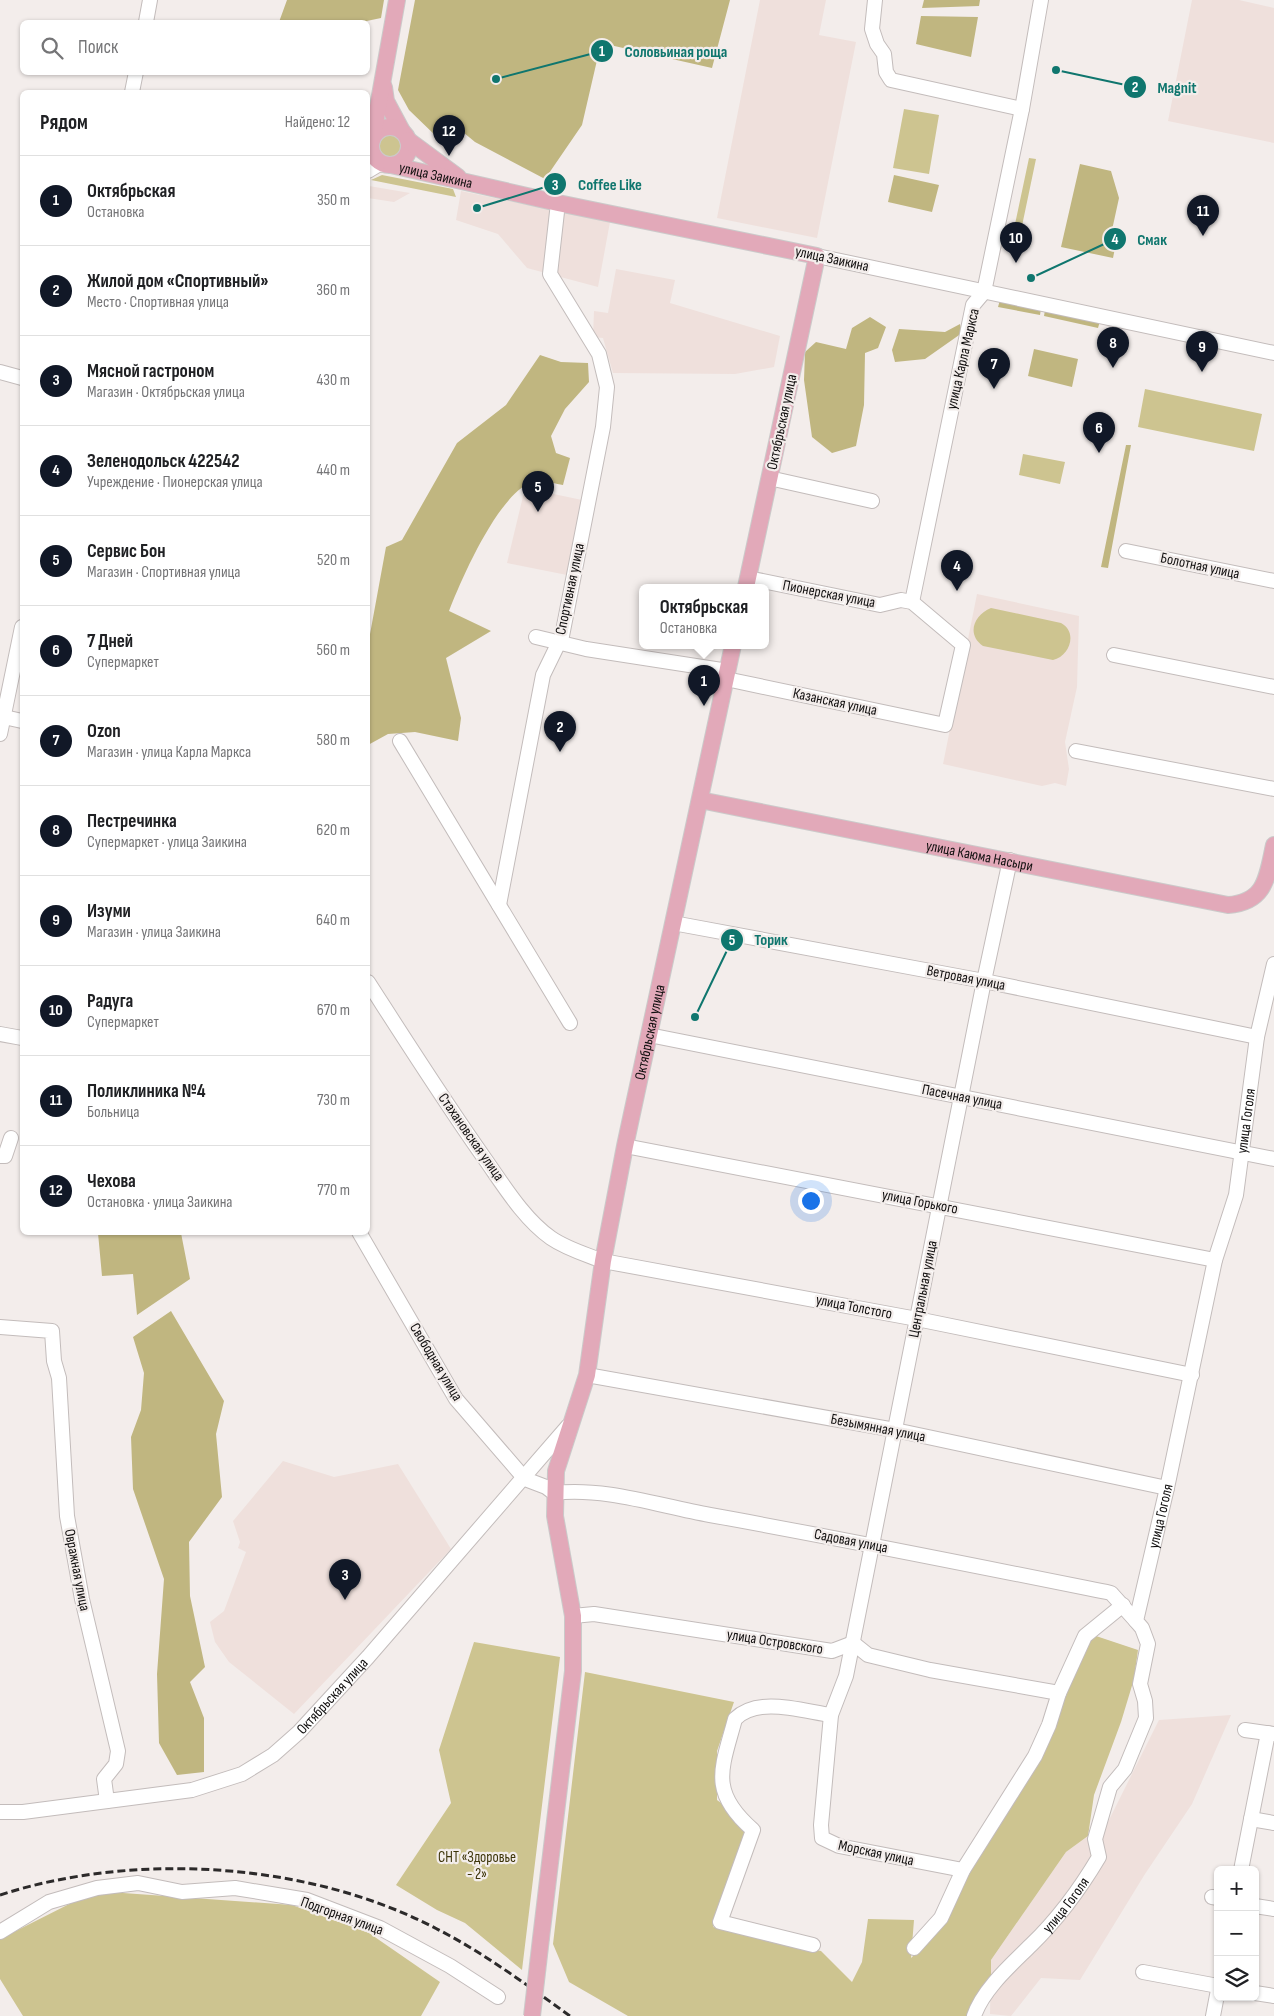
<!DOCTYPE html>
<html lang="ru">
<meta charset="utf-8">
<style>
body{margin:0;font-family:"Sofia Sans Condensed",sans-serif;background:#f2f2f2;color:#202124}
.controls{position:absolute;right:15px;bottom:15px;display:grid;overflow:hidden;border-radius:8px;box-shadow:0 1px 4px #0004}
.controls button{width:45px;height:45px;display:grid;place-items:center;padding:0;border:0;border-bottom:1px solid #e0e0e0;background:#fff;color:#202124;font:25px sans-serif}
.you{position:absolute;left:810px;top:1200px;width:18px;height:18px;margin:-12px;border:4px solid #fff;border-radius:50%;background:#1a73e8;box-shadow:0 0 0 8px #1a73e833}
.badge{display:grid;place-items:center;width:32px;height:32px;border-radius:50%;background:#111827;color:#fff;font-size:16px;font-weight:700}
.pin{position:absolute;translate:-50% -41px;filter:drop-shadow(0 1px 2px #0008)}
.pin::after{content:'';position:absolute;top:26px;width:18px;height:15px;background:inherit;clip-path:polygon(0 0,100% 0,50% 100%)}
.popup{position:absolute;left:639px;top:584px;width:130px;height:65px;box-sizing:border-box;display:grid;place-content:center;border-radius:8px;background:#fff;filter:drop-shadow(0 1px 4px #0005);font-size:16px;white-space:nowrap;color:#757577}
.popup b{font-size:19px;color:#202124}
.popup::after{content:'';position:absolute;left:50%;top:100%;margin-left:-10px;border:10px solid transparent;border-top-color:#fff}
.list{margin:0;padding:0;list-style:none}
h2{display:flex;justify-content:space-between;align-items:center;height:65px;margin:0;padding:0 20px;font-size:21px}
h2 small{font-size:16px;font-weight:400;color:#757577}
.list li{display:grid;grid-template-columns:32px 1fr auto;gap:15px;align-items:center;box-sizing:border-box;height:90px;padding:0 20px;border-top:1px solid #e0e0e0}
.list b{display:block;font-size:19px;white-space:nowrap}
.list p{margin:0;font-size:16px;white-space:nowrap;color:#757577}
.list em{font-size:16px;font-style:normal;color:#757577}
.icon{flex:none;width:28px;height:28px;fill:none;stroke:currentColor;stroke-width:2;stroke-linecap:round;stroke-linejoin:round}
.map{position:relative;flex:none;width:1274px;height:2016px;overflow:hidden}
.search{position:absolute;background:#fff;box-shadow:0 1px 4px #0004;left:20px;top:20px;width:350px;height:55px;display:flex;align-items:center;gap:12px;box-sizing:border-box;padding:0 18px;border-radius:8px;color:#757577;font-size:19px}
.panel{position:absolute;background:#fff;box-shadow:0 1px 4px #0004;left:20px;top:90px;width:350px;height:1145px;border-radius:8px}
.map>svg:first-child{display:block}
.built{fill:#efe0dc}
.green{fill:#cdc490}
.forest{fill:#c0b680}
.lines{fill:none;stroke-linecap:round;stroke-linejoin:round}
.minor-casing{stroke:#c3bcbb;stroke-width:16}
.major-casing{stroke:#cbcaca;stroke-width:18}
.minor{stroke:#fff;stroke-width:14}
.major{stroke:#e2a9b9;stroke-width:16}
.rail{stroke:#2c2a2a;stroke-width:3;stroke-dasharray:8 4;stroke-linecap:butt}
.major-bridge-casing{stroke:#cbcaca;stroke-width:18;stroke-linecap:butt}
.major-bridge{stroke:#e2a9b9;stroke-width:16}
.labels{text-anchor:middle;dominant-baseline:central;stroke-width:4.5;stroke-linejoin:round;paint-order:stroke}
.street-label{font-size:15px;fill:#110f0f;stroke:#f3edeb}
.park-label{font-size:15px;fill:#3d3509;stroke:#f3edeb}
.leader{fill:none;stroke:#0f766e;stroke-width:2}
.callout-dot{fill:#0f766e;stroke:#f3edeb;stroke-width:2}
.mark-label{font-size:15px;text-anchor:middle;font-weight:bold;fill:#fff}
.callout-label{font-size:16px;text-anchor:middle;font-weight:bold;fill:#0f766e;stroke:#f3edeb;stroke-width:4.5;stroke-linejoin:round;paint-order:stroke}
</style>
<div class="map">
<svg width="1274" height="2016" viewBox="0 0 1274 2016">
<rect width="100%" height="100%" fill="#f3edeb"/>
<!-- built -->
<path class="built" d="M760,0h66l-7,35 37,7 -39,196 -100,-20z
M1192,0h47l35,8v135l-106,-22z
M369,186l41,7 -16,9 -26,-4z
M461,191l149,31 -12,65 -71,-19 -29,-34 -42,-14z
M616,269l59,11 -5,23 110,33 -6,31 -39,7 -122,-1 -10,-35 -10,-1 1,-26 14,2z
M525,488l57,12 -15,75 -60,-12z
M977,594l102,22 -2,71 -12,55 4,27 -3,17 -11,-3 -13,3 -99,-22z
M283,1461l51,16 64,-13 53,85 -157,165 -65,-52 -14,-20 -5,-20 14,-11 22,-59 -8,-4 2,-6 -7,-21z
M1231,1715l-39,89 -47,70 -65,106 -39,-2 -30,38 -21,-2 1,-54 75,-108 42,-30 51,-102z"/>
<!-- green -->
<path class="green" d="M904,109l35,6 -10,59 -36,-6z
M377 146a13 13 0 1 1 26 0a13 13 0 1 1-26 0Z
M1029,158l7,1 -18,86 -7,-2z
M382,175l71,14 3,8 -85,-17z
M1145,389l117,25 -8,37 -116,-24z
M1023,454l42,8 -5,22 -41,-9z
M991,608l70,15c17,9 9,33 -8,37l-70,-14c-17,-12 -9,-31 8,-38z
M1093,1635l45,15 -4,29 -13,43 -27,73 -6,41 -22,16 -75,108v16l-22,40h-341l-59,-34 -16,-38 32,-272 149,30 -17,49v49l34,25 -38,102 108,24 31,31 10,-20 6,-43 46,1 -3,38 31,-30 23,-51 37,-55 44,-83 36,-88z
M474,1642l86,15 -38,313 -57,-47 -28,-13 -41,-25 55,-82 -12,-53z
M95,1891l197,14 77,28 71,49 -19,34h-398l-23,-37v-40z"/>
<!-- forest -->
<path class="forest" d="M287,0h97l-3,18 -19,4h-83z
M415,0h315l-18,68 -111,-25 -19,82 -37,54 -70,-37 -23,-19 -14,15 -29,-28 -11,-20z
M924,0h56l-1,6 -57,2z
M921,16l57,1 -7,40 -55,-13z
M1080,164l31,7 8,27 -7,32 5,8 -4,20 -52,-11z
M894,175l45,10 -7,27 -44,-10z
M1000,300l41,9 -1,6 -42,-8z
M1045,310l55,11 -2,7 -54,-12z
M870,317l16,10 -8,21 -13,5 -1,52 -8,41 -24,7 -20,-16 -8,-57 1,-28 11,-10 30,7 6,-21z
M960,324l2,9 -37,26 -30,3 -3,-12 7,-21 46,3z
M1034,349l44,10 -6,28 -44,-11z
M540,355l21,7 27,1 1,19 -24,27 -14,27 5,17 14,5 -7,27c-8,-1 -20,-6 -27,-4 -35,6 -75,99 -87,130l42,20 -45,27 15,60 -3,23 -43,-9 -27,2 -20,11v-100l18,-98 16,-7 55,-97 49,-38z
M1126,445h5l-23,123 -7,-1z
M98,1233h83l9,46 -53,36 -4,-41 -31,2z
M171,1311l53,90 -8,33 6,63 -33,45 1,54 15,71 -15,15 14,36v54l-27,3 -18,-32 -2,-69 7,-95 -31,-90 -2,-52 10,-27 3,-37 -11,-36z"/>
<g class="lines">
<defs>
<g id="minor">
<path d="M875,0l-3,29 5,15 7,10 2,18 5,8 131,29"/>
<path d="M146,22l4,-22"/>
<path d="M132,92l4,-20"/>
<path d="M368,159l3,-12"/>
<path d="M368,171l10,-6 7,-1"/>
<path d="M817,256l457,97"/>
<path d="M0,372l22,6"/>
<path d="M769,478l103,23"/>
<path d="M1126,551l148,30"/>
<path d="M912,602l61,-297 11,-13 38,-183 19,-109"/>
<path d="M536,637l50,12 142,22"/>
<path d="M1114,655l160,32"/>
<path d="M726,679l219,46 18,-80 -51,-43 -11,-2 -21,5 -132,-27"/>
<path d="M0,716l22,5"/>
<path d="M0,734l22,-107"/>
<path d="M400,741l170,282"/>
<path d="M1076,751l198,38"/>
<path d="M499,905l44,-230 19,-39 41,-209 4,-40 -8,-33 -49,-80 8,-71"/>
<path d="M673,923l311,58 273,56"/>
<path d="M368,982c38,59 76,119 117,177 19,27 39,60 66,79 16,11 34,16 52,23l314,58 275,56"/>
<path d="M0,1034l22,4"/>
<path d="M649,1035l625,124"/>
<path d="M625,1146l590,114"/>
<path d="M0,1156h5l6,-18"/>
<path d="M359,1232l97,167 69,80 21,8 8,6c52,-6 105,13 156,22 134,24 267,51 401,78l25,28"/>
<path d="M0,1327l52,4 2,30 5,17 8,138 15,83 36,152 -2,13 -12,15 3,22"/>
<path d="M587,1375l308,55 272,58"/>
<path d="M573,1616l21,-2 238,37 21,-8 15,12 62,15 129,23"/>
<path d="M1245,1730l29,4"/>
<path id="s1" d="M0,1812h23l169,-22 50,-16 31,-19 26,-23 69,-75 200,-231"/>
<path d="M1251,1819l23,4"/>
<path d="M963,1870l-124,-24 -17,-8 -1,-13 10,-110 15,-39 138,-695 26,-121"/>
<path d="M1241,1870l27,-137"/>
<path d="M1212,1897l6,1"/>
<path d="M1255,1906l19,3"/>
<path d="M0,1932l49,-30 48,-14 41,-5 44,9 53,-4 72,12 73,28 70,38 48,31"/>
<path d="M813,1945l-93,-23 33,-92c-45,-39 -31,-62 -18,-111 23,-23 67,-8 96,-4"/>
<path d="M914,1948l27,-30 22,-48 72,-114 14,-31 10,-32 26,-57 38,-31"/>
<path d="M1143,1972l75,14"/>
<path d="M1255,1993l19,3"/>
<path id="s2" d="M974,2016c9,-27 38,-52 57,-71 27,-26 49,-56 68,-88l-4,-18 15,-52 15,-18 21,-51 -1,-17 -5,-17 8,-40 -6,-16 -6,-7 31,-133 48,-228 21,-65 21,-158 17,-73"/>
<path d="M1213,2016l5,-26"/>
</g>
<g id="major">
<path d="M384,87l2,14 16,30"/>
<circle cx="390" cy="146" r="19"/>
<path d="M372,140l25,-140"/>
<path d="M408,140l50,37"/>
<path id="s3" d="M391,165l167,38 259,53 -71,331"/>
<path id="s4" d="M700,800l528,105c38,-3 39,-28 46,-60"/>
<path id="s5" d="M541,1938l32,-267v-55l-18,-100 1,-45 31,-96 16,-114 22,-115 108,-501"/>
</g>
</defs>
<!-- minor casing -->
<use href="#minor" class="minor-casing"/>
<!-- major casing -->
<use href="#major" class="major-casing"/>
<!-- minor -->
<use href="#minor" class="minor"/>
<!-- major -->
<use href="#major" class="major"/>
<!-- rail -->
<path class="rail" d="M0,1895c135,-44 310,-33 437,34 47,24 90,56 133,87"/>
<defs>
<path id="major-bridge" d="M532,2016l9,-78"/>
</defs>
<!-- major-bridge casing -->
<use href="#major-bridge" class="major-bridge-casing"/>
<!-- major-bridge -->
<use href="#major-bridge" class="major-bridge"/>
</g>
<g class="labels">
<!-- street labels -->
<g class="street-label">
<text stroke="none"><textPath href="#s3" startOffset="46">улица Заикина</textPath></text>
<text transform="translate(832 259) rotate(12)">улица Заикина</text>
<text transform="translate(963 359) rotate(-77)">улица Карла Маркса</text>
<text transform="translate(782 422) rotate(-78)">Октябрьская улица</text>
<text transform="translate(1200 566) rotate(12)">Болотная улица</text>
<text transform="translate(570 589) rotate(-78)">Спортивная улица</text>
<text transform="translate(829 594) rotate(11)">Пионерская улица</text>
<text transform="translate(835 702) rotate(12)">Казанская улица</text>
<text stroke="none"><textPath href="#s4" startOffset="285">улица Каюма Насыри</textPath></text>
<text transform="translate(966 978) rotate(11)">Ветровая улица</text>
<text stroke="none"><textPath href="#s5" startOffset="920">Октябрьская улица</textPath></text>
<text transform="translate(962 1097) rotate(11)">Пасечная улица</text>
<text stroke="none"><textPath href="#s2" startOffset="969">улица Гоголя</textPath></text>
<text transform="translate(471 1137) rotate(55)">Стахановская улица</text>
<text transform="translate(920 1202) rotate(11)">улица Горького</text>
<text transform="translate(923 1289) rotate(-79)">Центральная улица</text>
<text transform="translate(854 1307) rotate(11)">улица Толстого</text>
<text transform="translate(436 1362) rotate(59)">Свободная улица</text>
<text transform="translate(878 1428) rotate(11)">Безымянная улица</text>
<text stroke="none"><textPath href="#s2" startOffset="564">улица Гоголя</textPath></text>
<text transform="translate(851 1541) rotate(11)">Садовая улица</text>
<text transform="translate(77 1570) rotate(79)">Овражная улица</text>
<text transform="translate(775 1642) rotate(9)">улица Островского</text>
<text stroke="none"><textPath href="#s1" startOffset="366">Октябрьская улица</textPath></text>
<text transform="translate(876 1853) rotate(12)">Морская улица</text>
<text stroke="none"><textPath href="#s2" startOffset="145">улица Гоголя</textPath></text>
<text transform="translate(342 1916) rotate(20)">Подгорная улица</text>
</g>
<!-- park labels -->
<g class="park-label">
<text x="477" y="1857">СНТ «Здоровье<tspan x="477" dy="17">- 2»</tspan></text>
</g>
</g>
<!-- callouts -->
<path class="leader" d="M496 79L602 51M1056 70L1135 87M477 208L555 184M1031 278L1115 239M695 1017L732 940"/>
<g class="callout-dot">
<circle cx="496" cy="79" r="5"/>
<circle cx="1056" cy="70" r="5"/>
<circle cx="477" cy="208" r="5"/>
<circle cx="1031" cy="278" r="5"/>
<circle cx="695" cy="1017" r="5"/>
<circle cx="602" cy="51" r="12"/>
<circle cx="1135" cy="87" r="12"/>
<circle cx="555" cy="184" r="12"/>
<circle cx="1115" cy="239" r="12"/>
<circle cx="732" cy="940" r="12"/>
</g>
<g class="mark-label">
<text x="602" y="56">1</text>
<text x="1135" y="92">2</text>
<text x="555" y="190">3</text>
<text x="1115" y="244">4</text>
<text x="732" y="945">5</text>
</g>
<g class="callout-label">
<text x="676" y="57">Соловьиная роща</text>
<text x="1177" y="93">Magnit</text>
<text x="610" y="190">Coffee Like</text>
<text x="1152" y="245">Смак</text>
<text x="771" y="945">Торик</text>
</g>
</svg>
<div class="controls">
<button>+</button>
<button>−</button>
<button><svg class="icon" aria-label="layers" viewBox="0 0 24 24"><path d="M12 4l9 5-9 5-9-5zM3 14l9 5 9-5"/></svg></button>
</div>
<div class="you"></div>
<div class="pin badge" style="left:704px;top:706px">1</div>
<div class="popup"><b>Октябрьская</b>Остановка</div>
<div class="pin badge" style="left:560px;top:752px">2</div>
<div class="pin badge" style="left:345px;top:1600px">3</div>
<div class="pin badge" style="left:957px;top:591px">4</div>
<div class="pin badge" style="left:538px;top:512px">5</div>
<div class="pin badge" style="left:1099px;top:453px">6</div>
<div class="pin badge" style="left:994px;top:389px">7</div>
<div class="pin badge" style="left:1113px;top:368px">8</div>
<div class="pin badge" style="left:1202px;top:372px">9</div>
<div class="pin badge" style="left:1016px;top:263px">10</div>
<div class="pin badge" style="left:1203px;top:236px">11</div>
<div class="pin badge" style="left:449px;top:156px">12</div>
<div class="search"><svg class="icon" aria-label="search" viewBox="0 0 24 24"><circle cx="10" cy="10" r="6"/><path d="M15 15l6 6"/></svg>Поиск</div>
<section class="panel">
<h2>Рядом<small>Найдено: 12</small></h2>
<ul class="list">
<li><span class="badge">1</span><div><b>Октябрьская</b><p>Остановка</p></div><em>350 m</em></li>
<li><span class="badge">2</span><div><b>Жилой дом «Спортивный»</b><p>Место · Спортивная улица</p></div><em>360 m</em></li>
<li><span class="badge">3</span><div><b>Мясной гастроном</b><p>Магазин · Октябрьская улица</p></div><em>430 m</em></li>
<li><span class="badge">4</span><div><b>Зеленодольск 422542</b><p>Учреждение · Пионерская улица</p></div><em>440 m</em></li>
<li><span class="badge">5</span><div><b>Сервис Бон</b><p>Магазин · Спортивная улица</p></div><em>520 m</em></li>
<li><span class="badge">6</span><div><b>7 Дней</b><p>Супермаркет</p></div><em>560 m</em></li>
<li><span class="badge">7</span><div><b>Ozon</b><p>Магазин · улица Карла Маркса</p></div><em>580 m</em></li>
<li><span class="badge">8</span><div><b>Пестречинка</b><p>Супермаркет · улица Заикина</p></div><em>620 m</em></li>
<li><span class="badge">9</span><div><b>Изуми</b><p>Магазин · улица Заикина</p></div><em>640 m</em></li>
<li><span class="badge">10</span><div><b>Радуга</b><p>Супермаркет</p></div><em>670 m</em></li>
<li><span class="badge">11</span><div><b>Поликлиника №4</b><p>Больница</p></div><em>730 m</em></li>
<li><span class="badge">12</span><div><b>Чехова</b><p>Остановка · улица Заикина</p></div><em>770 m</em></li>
</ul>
</section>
</div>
